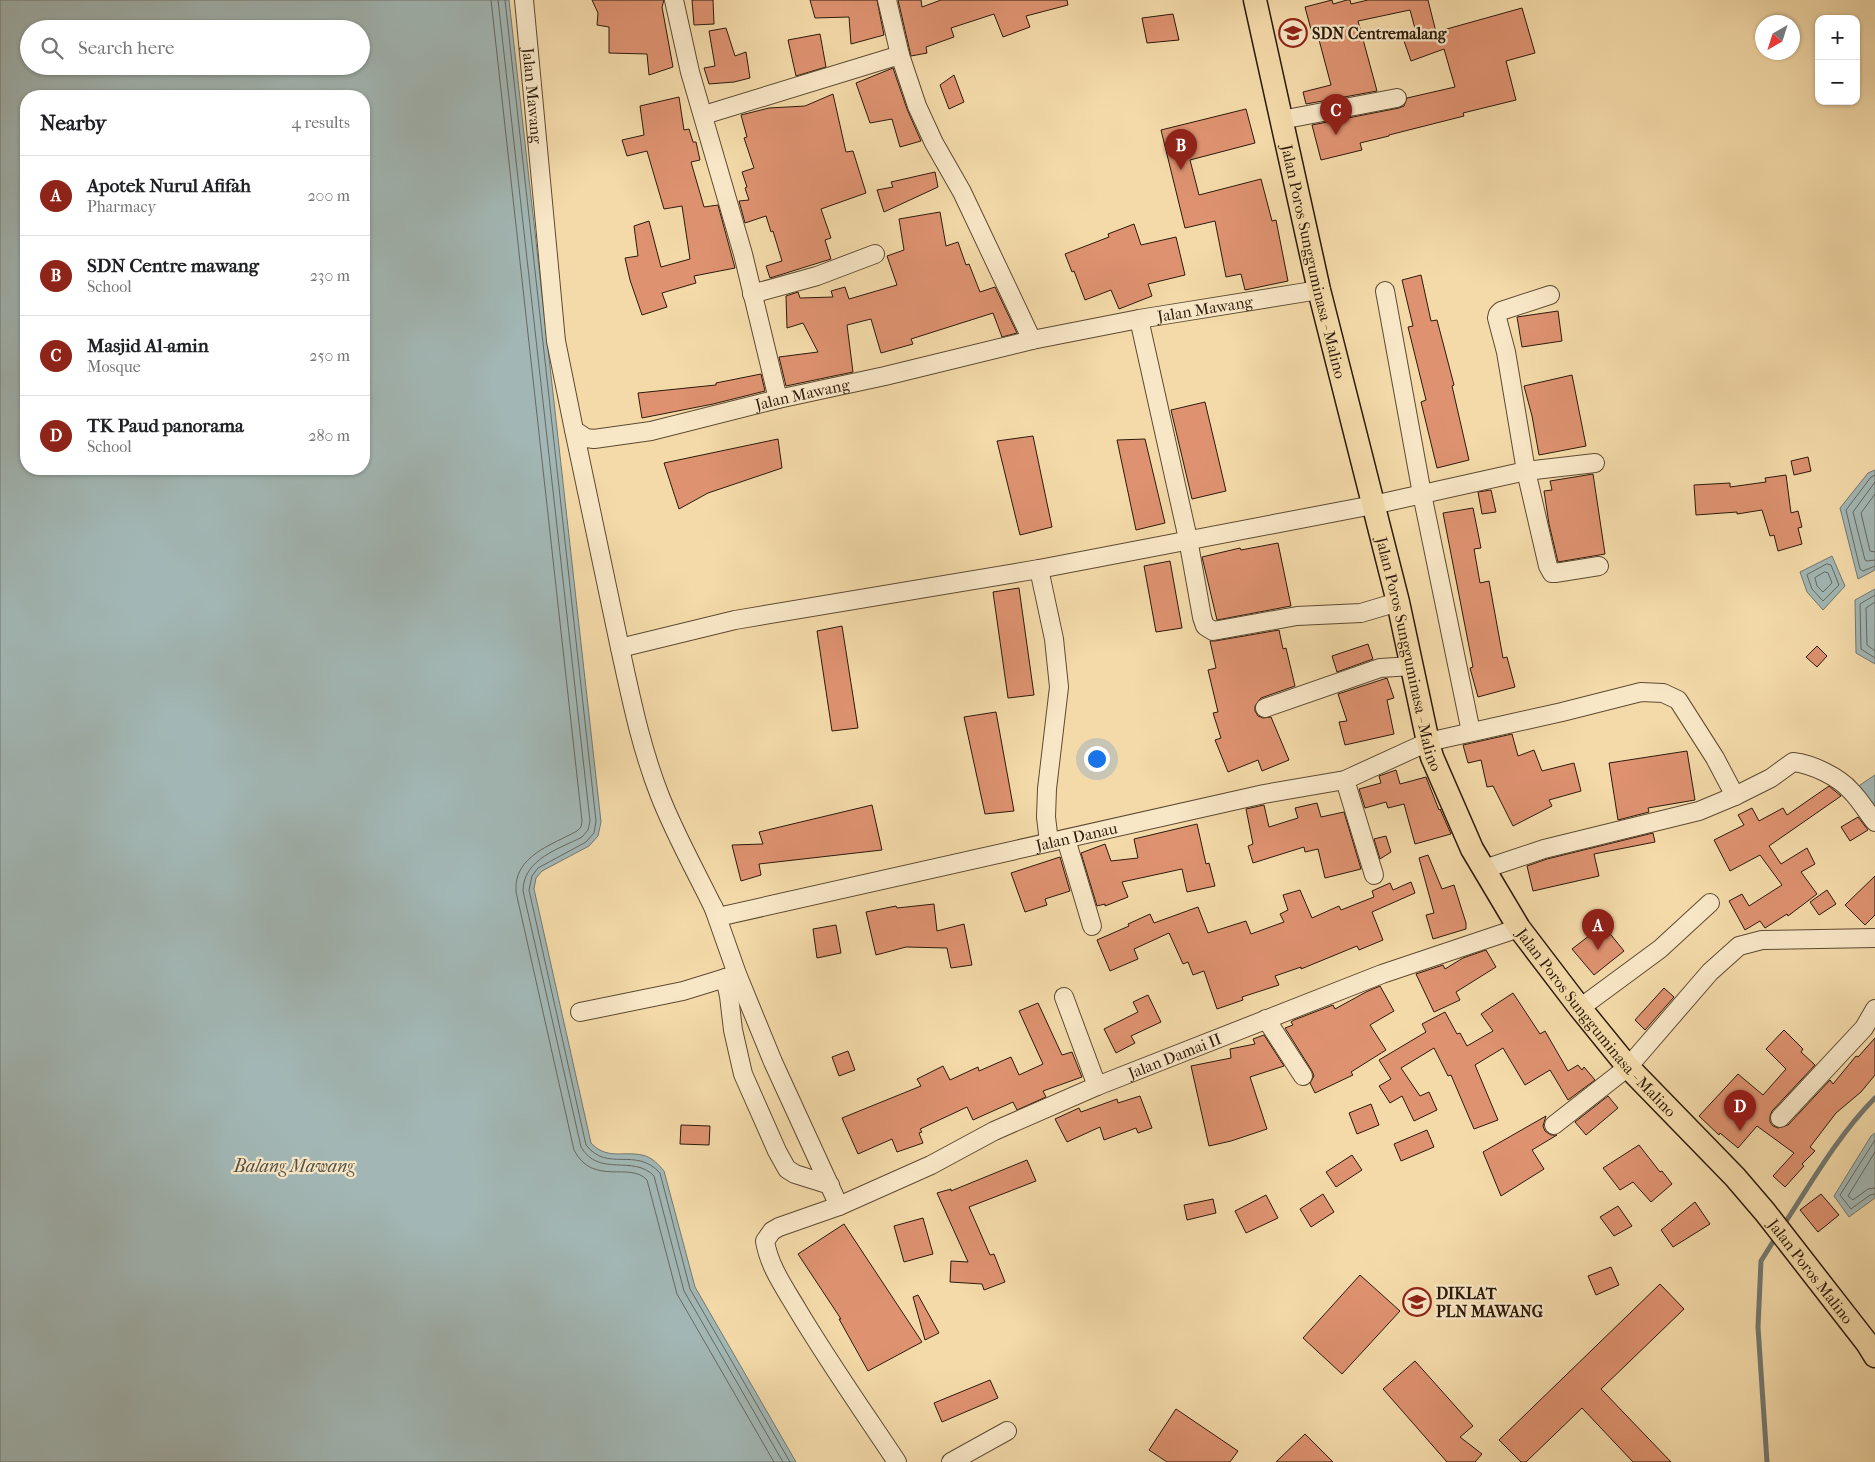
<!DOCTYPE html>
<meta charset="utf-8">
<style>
body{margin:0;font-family:"IM FELL French Canon",serif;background:#f6f6f6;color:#202124}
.controls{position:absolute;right:15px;top:15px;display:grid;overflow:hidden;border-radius:10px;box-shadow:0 1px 4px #0004}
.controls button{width:45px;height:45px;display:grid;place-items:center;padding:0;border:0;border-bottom:1px solid #e0e0e0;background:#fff;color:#202124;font:25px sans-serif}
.compass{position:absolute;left:1755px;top:15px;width:45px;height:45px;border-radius:50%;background:#fff;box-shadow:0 1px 4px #0004;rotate:219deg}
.you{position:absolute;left:1096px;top:758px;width:18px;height:18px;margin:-12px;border:4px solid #fff;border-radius:50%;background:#1a73e8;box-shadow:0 0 0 8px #1a73e833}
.badge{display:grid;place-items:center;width:32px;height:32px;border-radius:50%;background:#8f2418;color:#fff;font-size:16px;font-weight:700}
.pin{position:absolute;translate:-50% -41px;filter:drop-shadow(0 1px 2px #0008)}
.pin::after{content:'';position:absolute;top:26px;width:18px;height:15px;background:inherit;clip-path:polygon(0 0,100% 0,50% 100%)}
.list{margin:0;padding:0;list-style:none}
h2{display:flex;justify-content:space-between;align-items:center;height:65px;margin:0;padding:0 20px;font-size:21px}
h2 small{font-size:16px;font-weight:400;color:#757577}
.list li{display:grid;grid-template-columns:32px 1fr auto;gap:15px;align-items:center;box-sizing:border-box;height:80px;padding:0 20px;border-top:1px solid #e0e0e0}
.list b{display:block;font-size:19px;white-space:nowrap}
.list p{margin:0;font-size:16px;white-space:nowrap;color:#757577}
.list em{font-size:16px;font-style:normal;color:#757577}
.icon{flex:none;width:28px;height:28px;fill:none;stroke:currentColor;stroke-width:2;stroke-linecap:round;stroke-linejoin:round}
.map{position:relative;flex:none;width:1875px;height:1462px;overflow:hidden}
.search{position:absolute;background:#fff;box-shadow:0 1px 4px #0004;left:20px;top:20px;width:350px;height:55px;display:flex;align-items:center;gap:12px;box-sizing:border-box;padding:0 18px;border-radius:28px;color:#757577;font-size:19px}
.panel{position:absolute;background:#fff;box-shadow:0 1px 4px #0004;left:20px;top:90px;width:350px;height:385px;border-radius:20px}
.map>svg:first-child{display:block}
.water{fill:#a2b7b5;stroke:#737871;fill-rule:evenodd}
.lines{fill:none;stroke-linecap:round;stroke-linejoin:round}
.shore{stroke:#676860;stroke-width:1}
.stream{stroke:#737871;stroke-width:5}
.building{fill:#de9270;stroke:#2c1a0a}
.minor-casing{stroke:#5e4a32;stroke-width:20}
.major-casing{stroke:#2c1a0a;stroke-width:25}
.minor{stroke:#f8e7c7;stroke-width:18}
.major{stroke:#f4daa9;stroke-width:22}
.labels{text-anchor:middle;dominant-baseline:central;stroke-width:4.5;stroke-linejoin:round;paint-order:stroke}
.poi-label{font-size:16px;font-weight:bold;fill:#2c1a0a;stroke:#f8e7c7;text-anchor:start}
.street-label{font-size:16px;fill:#2c1a0a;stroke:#f8e7c7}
.water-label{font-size:18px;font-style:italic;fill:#555146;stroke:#f8e7c7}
</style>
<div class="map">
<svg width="1875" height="1462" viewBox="0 0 1875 1462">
<rect width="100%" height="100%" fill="#f4daa9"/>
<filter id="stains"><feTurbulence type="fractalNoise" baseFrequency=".004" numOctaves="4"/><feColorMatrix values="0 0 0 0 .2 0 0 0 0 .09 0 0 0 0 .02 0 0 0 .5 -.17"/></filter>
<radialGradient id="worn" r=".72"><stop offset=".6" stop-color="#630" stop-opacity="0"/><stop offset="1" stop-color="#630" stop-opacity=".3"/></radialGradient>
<!-- water -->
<path class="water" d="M0,0h509l92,822 -3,14 -9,10 -47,25 -6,7 -2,11 57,254c16,17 31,8 51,12 10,2 16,9 22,16l31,116 101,175h-796zM29,29h332v37h-332zM26,96h338v373h-338z
M1875,470v100l-17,9 -18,-71 28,-35z
M1832,556l13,30 -22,24 -16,-18 -7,-20z
M1875,589v75l-19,-11 -1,-53z
M1875,775v41l-21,-27z
M1875,1133v65l-26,19 -15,-21 37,-60z"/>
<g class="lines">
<!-- shore -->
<path class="shore" d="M491,0l91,821 -1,6 -4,4c-25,14 -64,25 -61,61l58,258c19,37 56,11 73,30l30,114 97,168
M498,0l92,821 -2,9 -6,7c-23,12 -59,22 -59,54l58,256c18,31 52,7 73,29l30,115 99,171
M505,0l91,821 -2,12 -8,9 -48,26 -6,8 -3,14 57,255c22,28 49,1 74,28l30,116 100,173
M1875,475l-4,2 -25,33 14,59 3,2 12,-5
M1875,482l-22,30 12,48 2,1 8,-1
M1875,494l-14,19 9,38 5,1
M1827,564l4,1 8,20 -16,16 -11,-12 -5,-14z
M1825,572l3,1 4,10 -9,9 -6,-6 -2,-8z
M1875,595l-15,9 1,45 14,9
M1875,602l-9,6 1,37 8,6
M1875,1140l-35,55 11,14 19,-14 5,-1
M1875,1152l-27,44 5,4 15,-11 7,-1"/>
<!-- stream -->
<path class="stream" d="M1783,1226c28,-43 56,-92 92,-128
M1767,1462l-9,-135 3,-66 15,-24"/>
</g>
<!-- building -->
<path class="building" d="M592,0h72l-2,7 11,60 -24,8 -2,-21 -38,-1v-26l-12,-2 1,-12z
M692,0h21l1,24 -20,1z
M810,0h67l7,35 -33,9 -2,-27 -34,1z
M898,0h23l1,7 19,-7h126l1,5 -42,11 4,11 -27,10 -9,-23 -43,14 3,9 -28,10 1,6 -16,3z
M1332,0l1,4 14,-4h3l1,4 17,-4h60l8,32 86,-24 13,45 -29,8 10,39 -53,13 1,3 -75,19v1l-29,7 2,7 -41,10 -9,-35 87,-17 5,-2 3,-8 48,-11 -11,-38 -33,12 -7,-20 13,-5 -7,-26 -52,11 19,70 -71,13 -3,-12 28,-7 -13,-49 -5,1 -8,-30z
M1173,14l6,26 -32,3 -5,-25z
M726,28l9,28 11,-4 4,26 -16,4 -25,2 -5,-16 11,-2 -6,-35z
M820,34l6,33 -30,9 -8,-36z
M893,68l14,41 14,32 -21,6 -8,-28 -22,4 -14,-40z
M954,75l10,27 -15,7 -9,-24z
M833,94l13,58 7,-1 13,42 -45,16 10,29 -6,2 6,19 -61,19 -4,-12 16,-5 -9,-30 -2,1 -5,-16 -21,7 -6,-22 10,-1 -4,-12 2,-1 -5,-15 12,-4 -10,-30 3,-1 -6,-22 28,-7 36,-2z
M679,97l5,33 5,-1 4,13h3l4,18 -9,2 13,45 14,-2 17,63 -41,8 2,7 -34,10 5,14 -25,8 -12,-35 -5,-22 13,-2 -4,-30 15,-5 12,46 29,-8 -8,-53 -18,3 -17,-58 -20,5 -5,-16 22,-5 -4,-29z
M1246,109l9,34 -65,17 9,35 62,-16 11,42 4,-1 12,61 -43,9 -4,-16 -15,3 -11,-56 -30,7 -24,-98z
M935,172l3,15 -54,25 -7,-22 16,-3 -2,-5z
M940,212l6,34 12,-4 8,23 3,-1 11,28 15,-5 22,46 -15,4 -9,-24 -82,26 2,5 -32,9 -10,-34 -24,6 6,47 -67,14 -7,-29 39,-5 -15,-29 -16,5 -1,-32 12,-4 2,6 33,-1 -2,-6 14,-4 4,12 48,-14 -10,-29 17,-6 -5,-31z
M1134,224l7,21 35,-8 9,38 -37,9 4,12 -33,13 -8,-19 -26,10 -11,-29 -2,1 -7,-18 44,-17 -1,-3z
M1421,275l10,46 6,-1 17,65 -2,1 17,74 -32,8 -16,-66 5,-2 -18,-73 5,-1 -11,-46z
M1558,311l4,30 -40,6 -5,-30z
M761,374l4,17 -52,13 -71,14 -4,-25 78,-8v-2z
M1572,375l14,71 -47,9 -7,-39 -8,-30z
M1205,402l21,89 -34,8 -21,-89z
M1033,436l19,91 -32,8 -23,-94z
M778,439l4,29 -74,25 -29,16 -15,-46z
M1145,439l20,84 -29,7 -19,-90z
M1808,457l3,14 -17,4 -3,-14z
M1593,474l12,80 -47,8 -9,-38 -5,-33 8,-1 -2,-9z
M1786,475l5,38 7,-2 4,16 -4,1 4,16 -24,7 -4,-16 -4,1 -8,-26 -25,4v-2l-41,3 -2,-30 36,-2v4l36,-5 -1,-4z
M1491,490l5,22 -14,2 -4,-22z
M1473,508l8,40 -7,1 6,34 9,-2 14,77 4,-1 8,30 -37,10 -8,-29 3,-1 -30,-154z
M1278,543l13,63 -74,14 -15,-63 38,-9 1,2z
M1170,561l12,67 -26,4 -12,-66z
M1019,588l15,107 -26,3 -15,-106z
M842,626l16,102 -26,3 -15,-100z
M1279,630l4,19 3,-1 9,38 -34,12 -6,8v5l3,5 5,2 8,-1 18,43 -27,11 -4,-11 -30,12 -13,-32 6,-2 -8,-25 5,-1 -10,-42 8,-2 -6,-27h5z
M1368,644l5,15 -36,13 -5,-16z
M1817,646l10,10 -10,11 -11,-10z
M1387,678l7,20 -7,2 7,34 -49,11 -6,-23 8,-1 -9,-27z
M996,712l18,99 -29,3 -21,-97z
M1512,734l6,22 16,-6 8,21 32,-8 7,28 -32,9 3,6 -39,20 -20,-40 -6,1 -6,-27 -13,3 -5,-18z
M1687,751l8,49 -47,8 1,4 -31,8 -9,-57z
M1396,770l4,14 26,-7 13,33 1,-1 11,25 -36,10 -11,-40 -16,4 -2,-6 -21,6 -6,-19 22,-6 -2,-7z
M1829,786l12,10 -72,50 12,18 26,-16 8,16 -14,8 16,22 -29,22 -1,-2 -22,14 -5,-7 -15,9 -16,-29 13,-7 7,12 33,-21 -22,-30 -30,16 -16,-31 30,-15 -6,-10 14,-7 7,13 24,-13 4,7z
M1317,803l4,14 23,-5 17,57 -36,9 -7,-29 -13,3 -1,-5 -51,16 -5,-17 5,-2 -7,-35 18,-4 5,22 29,-9 -3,-10z
M872,805l10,45 -123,14 2,11 -20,6 -9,-36 31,-1 -4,-12z
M1858,817l10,13 -18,11 -9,-14z
M1197,824l9,40 3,-1 6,23 -28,6 -5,-23 -60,13 6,15 -23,9v-2l-8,2 -16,-53 24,-9 6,17 27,-3 -4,-19z
M1653,833l2,9 -61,12 5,22 -66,15 -6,-25 20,-7z
M1386,836l5,16 -11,7 -6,-20z
M1428,855l14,34 12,-4 12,38v6l-33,10 -7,-24 8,-2 -15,-55z
M1060,857l10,34 -25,8 2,6 -22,7 -14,-39z
M1875,876v39l-10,10 -20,-20z
M1411,882l4,11 -43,19 11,28 -24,10 -2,-4 -56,23v-2l-26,9 4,9 -37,12 1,3 -26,9 -13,-38 -11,4 -5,-13 -5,2 -14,-31 -35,16 4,10 -28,12 -13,-31 32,-14 -1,-2 22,-10 4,9 44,-16 10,26 38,-12 5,13 33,-12 -4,-8 8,-4 -5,-15 17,-5 12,28 27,-12 2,4 33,-13 -2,-6 18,-8 3,7z
M1827,890l9,14 -17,11 -9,-13z
M934,904l3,27 27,-7 8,41 -21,3 -4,-20 -41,-1 -30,8 -10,-43 30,-6 1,2z
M836,925l5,28 -24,5 -4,-29z
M1603,925l21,26 -30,24 -22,-26z
M1486,950l10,17 -40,25 4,8 -26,12 -18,-38 27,-9 2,4 18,-11z
M1380,986l14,25 -24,14 16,25 -35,22 2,3 -38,18 -5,-10 4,-7 -2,-5 -27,-43 8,-3 -2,-3 3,-2 39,-15 2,4 31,-17z
M1664,988l10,9 -29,33 -10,-10z
M1513,993l27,41 5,-3 23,40 10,-6 4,5 2,-3 11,13 -27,20 -18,-30 -25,15 -22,-37 -28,17 23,55 -24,9 -23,-54 -3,1 -14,-28 -33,20 19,28 9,-4 8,18 -23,11 -12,-25 -12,7 -11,-17 12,-7 -12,-19 47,-28 -4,-8 23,-12 12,22 3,-1 7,13 26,-15 -12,-17z
M1148,995l13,27 -30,14 4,7 -19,10 -12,-24 34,-17 -5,-10z
M1038,1003l24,52 10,-3 10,25 -39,14 3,6 -29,13 -4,-8 -40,18 -6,-13 -47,22 2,3 -3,1 4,10 -26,9 -5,-13 -34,15 -16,-36 79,-32 -4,-7 26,-13 7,14 28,-13 1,4 32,-14 8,18 24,-11 -24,-53z
M1784,1030l19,19 -2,3 14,13 -43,46 -2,5v6l3,4 5,2 10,-3 42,-45 3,4 23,-28 2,1 17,-19v37l-14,17 -25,21 -26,34 5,4 -13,13 2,2 -19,21 -12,-11 21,-23 -37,-27 -19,22 -18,-15 -1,2 -20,-19 39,-42 25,21 23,-26 -20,-20z
M1264,1035l20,31 -34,11 17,52 -36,12 -22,5 -18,-80 40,-8 -1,-9 25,-5 -2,-5z
M848,1051l7,19 -16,6 -7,-19z
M1140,1096l12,32 -14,5 -2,-5 -32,12 -4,-13 -33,15 -12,-23 24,-11 2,4 36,-13 1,4z
M1608,1096l10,12 -32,27 -11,-13z
M1371,1104l8,21 -22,9 -8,-21z
M1546,1116l-3,10 2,5 6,4h6l-25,15 12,19 -43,27 -18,-44z
M681,1125l29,1 -1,19 -29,-1z
M1427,1130l7,17 -33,14 -7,-17z
M1639,1145l21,27 2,-1 10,13 -21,18 -18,-20 -13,8 -17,-22z
M1352,1155l10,15 -26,17 -10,-15z
M1027,1160l9,21 -67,26 21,48 4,-1 11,28 -21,8 -2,-6 -32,-2 1,-21 17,1 -31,-69 14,-4v2z
M1323,1194l11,18 -23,15 -11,-18z
M1821,1194l18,21 -21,17 -18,-22z
M1266,1195l12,23 -32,15 -11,-22z
M1213,1199l3,14 -29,7 -3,-15z
M1695,1202l15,22 -37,23 -12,-17z
M1618,1206l14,20 -18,10 -14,-19z
M923,1218l10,36 -29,8 -10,-36z
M844,1224l78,118 -54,29 -29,-52h2l-43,-65z
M1611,1267l8,18 -23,10 -8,-19z
M1360,1275l40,36 -58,63 -39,-36z
M1660,1284l24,25 -83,80 70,73h-38l-51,-54 -56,54h-5l-22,-22z
M918,1295l21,38 -14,7 -12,-43z
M1415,1361l58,65 -13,11 22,17 -7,8h-28l-64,-73z
M990,1380l8,18 -56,24 -8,-19z
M1176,1409l62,42 -8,11h-63l-18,-12z
M1305,1434l28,28h-57z"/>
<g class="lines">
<defs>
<g id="minor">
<path id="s1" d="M524,0l32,341 18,89 12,8 8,1 57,-8 127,-32 107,-23 147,-36 107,-21 180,-29"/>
<path d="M674,0l16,72 53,182 35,145"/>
<path d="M887,0l13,55 17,51 17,37 28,49 70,148"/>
<path d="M704,115l196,-60"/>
<path d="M1281,120l116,-22"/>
<path d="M1385,291l37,203 49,238"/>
<path d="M752,294l65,-18 58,-22"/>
<path d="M1550,295l-49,16 -3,3 -1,4 9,34 20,119 22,95 4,7h3l44,-7"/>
<path d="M1139,319l49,220 14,78 3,9 8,5 84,-15 64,-3 37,-11"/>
<path d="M574,430l46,218"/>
<path id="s2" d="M1595,463l-69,8 -153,34 -334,64 -304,51 -115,28c11,50 21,100 40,148 16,41 39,81 58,121l546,-123 81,-14 83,-38 134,-30 79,-20 22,1 15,7 37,58 20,38"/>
<path d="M1039,569l15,70 5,48 -12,102 -1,28 3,25"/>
<path d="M1265,708l115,-40 32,-2"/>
<path d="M1345,780l29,95"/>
<path d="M1066,839l26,87"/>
<path d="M1484,869l60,-20 155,-38 36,-15 36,-18 22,-16c19,2 46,15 58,29 9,9 16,21 24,31"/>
<path d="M713,906l24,68 36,88 66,144 -60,21 -7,4 -7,10c4,25 19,46 32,68 31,52 66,102 100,153"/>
<path d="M725,978l4,18 4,34 10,44 34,77 10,18 8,5 35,11"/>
<path d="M1064,997l33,89"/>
<path d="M1580,1008l80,-59 50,-46"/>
<path d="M580,1012l103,-21 52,-16"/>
<path d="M1266,1019l37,57"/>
<path d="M1780,1118l84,-90 11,-19"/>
<path d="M1554,1125l74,-58 82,-95 29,-26 23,-6 113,-2"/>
<path id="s3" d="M839,1206l92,-41 63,-34 103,-45 285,-112 137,-46"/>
<path d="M951,1462l56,-31"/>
</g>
<g id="major">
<path id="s4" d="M1255,0l64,290 79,312 30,140 4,15 40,92 47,79 61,80 48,59 107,110 30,35 102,131 8,13"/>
</g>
</defs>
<!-- minor casing -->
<use href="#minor" class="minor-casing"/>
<!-- major casing -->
<use href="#major" class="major-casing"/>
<!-- minor -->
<use href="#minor" class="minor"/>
<!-- major -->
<use href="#major" class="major"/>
</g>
<!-- icons -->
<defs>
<symbol id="school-ring" viewBox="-11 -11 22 22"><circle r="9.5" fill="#f8e7c7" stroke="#8f2418" stroke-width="1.5"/><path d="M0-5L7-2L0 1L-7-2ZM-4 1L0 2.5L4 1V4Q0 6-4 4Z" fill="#8f2418"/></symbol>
</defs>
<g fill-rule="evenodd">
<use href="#school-ring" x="1277" y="17" width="32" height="32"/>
<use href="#school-ring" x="1401" y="1286" width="32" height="32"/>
</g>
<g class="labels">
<!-- poi labels -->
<g class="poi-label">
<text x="1312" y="33">SDN Centremalang</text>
<text x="1436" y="1293">DIKLAT<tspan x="1436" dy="18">PLN MAWANG</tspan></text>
</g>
<!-- street labels -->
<g class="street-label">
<text stroke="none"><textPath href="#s1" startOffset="96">Jalan Mawang</textPath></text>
<text stroke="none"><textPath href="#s4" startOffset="268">Jalan Poros Sungguminasa - Malino</textPath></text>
<text stroke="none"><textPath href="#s1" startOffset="1081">Jalan Mawang</textPath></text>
<text stroke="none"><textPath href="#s1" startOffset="669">Jalan Mawang</textPath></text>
<text stroke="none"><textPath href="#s4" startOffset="672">Jalan Poros Sungguminasa - Malino</textPath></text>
<text stroke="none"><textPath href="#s2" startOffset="1648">Jalan Danau</textPath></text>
<text stroke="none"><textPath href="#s4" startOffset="1092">Jalan Poros Sungguminasa - Malino</textPath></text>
<text stroke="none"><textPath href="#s3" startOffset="368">Jalan Damai II</textPath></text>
<text stroke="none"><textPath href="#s4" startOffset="1421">Jalan Poros Malino</textPath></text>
</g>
<!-- water labels -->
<g class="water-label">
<text x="294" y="1166">Balang Mawang</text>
</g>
</g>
<rect width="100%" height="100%" filter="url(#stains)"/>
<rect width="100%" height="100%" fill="url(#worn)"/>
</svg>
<div class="controls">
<button>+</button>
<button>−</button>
</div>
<svg class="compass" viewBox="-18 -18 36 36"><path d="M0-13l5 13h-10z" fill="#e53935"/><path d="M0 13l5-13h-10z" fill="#757577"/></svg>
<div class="you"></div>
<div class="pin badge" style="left:1598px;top:950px">A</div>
<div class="pin badge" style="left:1181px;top:170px">B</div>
<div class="pin badge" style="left:1336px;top:135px">C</div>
<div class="pin badge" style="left:1740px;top:1131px">D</div>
<div class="search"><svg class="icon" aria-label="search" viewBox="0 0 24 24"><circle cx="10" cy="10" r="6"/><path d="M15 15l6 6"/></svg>Search here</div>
<section class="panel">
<h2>Nearby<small>4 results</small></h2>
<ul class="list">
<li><span class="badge">A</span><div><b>Apotek Nurul Afifah</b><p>Pharmacy</p></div><em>200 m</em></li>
<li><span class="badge">B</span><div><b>SDN Centre mawang</b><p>School</p></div><em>230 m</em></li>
<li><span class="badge">C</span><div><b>Masjid Al-amin</b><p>Mosque</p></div><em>250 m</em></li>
<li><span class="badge">D</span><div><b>TK Paud panorama</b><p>School</p></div><em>280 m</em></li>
</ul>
</section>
</div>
